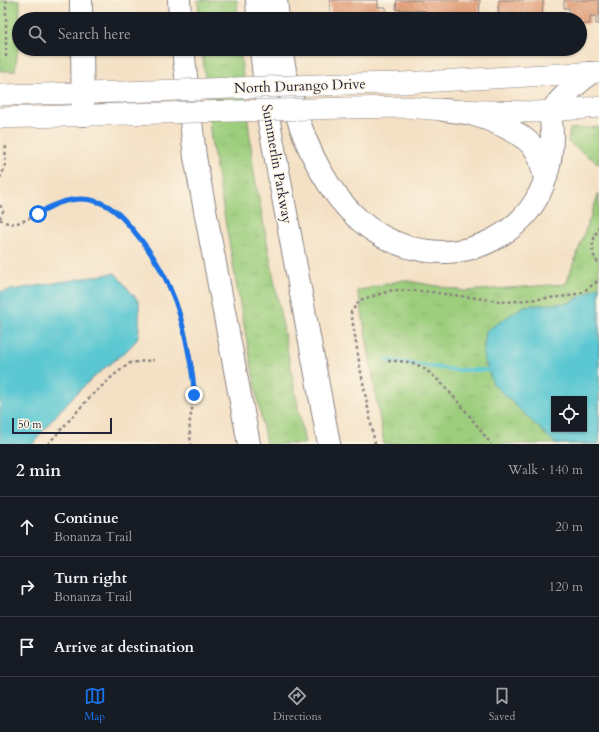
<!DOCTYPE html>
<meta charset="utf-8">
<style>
body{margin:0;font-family:Cardo,serif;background:#242831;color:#f1f3f6}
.controls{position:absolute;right:12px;bottom:12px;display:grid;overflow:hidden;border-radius:0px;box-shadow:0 1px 3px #0004}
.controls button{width:36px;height:36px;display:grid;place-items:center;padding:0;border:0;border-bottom:1px solid #363941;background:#171b24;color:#f1f3f6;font:20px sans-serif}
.scale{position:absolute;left:12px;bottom:10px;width:100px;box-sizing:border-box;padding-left:4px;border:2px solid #22223b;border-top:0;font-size:11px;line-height:14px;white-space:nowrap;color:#22223b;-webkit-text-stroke:3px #fcf5e5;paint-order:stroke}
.stop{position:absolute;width:12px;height:12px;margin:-9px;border:3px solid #1a73e8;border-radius:50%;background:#fff}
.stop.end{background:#1a73e8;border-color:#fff;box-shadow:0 1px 4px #0008}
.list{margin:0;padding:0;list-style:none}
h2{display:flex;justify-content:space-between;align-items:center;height:52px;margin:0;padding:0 16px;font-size:17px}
h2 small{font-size:13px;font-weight:400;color:#9ea1a6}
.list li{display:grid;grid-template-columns:26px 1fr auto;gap:12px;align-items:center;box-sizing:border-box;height:60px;padding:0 16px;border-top:1px solid #363941}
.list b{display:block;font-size:15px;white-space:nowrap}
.list p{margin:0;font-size:13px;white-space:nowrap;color:#9ea1a6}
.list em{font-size:13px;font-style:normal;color:#9ea1a6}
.icon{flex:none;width:22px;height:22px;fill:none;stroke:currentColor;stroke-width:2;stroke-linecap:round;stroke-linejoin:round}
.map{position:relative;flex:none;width:599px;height:444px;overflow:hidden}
.search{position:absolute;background:#171b24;box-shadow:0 1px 3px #0004;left:12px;right:12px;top:12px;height:44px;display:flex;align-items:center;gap:10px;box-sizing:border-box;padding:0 14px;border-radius:22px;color:#9ea1a6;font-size:15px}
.sheet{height:232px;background:#171b24}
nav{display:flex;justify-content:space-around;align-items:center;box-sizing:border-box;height:56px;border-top:1px solid #363941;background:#171b24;font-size:11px;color:#9ea1a6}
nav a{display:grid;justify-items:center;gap:2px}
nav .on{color:#1a73e8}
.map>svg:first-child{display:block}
.grass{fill:url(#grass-tufts);stroke:#60785c;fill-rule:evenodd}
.pitch{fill:#9dce7e;stroke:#60785c}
.water{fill:#5ac7d2;stroke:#3e7486;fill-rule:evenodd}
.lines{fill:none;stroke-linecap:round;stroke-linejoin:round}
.stream{stroke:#5ac7d2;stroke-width:4}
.building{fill:url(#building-back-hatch)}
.secondary-casing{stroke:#8b8280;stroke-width:22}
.highway-casing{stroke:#8b8280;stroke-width:24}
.path{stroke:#8b8280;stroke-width:2.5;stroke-dasharray:3 3;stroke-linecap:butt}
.secondary{stroke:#fff;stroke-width:21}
.highway{stroke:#fff;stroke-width:22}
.secondary-bridge-casing{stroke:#8b8280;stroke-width:22;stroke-linecap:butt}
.secondary-bridge{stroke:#fff;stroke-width:21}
.route{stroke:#1a73e8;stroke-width:5}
.labels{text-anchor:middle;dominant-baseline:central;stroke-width:3;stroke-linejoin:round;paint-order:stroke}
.street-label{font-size:14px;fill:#22223b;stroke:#fcf5e5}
</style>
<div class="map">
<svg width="599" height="444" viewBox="0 0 599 444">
<defs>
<pattern id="grass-tufts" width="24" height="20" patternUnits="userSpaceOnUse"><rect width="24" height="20" fill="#9dce7e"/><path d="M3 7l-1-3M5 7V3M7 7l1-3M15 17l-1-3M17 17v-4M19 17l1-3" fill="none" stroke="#87b16e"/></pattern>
<pattern id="building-back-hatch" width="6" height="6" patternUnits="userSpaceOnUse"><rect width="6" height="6" fill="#e59f77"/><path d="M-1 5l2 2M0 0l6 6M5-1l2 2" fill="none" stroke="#b98163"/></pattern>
</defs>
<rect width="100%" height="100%" fill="#fcf5e5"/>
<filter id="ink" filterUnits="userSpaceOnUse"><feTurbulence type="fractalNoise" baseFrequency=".025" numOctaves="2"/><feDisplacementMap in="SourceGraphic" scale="8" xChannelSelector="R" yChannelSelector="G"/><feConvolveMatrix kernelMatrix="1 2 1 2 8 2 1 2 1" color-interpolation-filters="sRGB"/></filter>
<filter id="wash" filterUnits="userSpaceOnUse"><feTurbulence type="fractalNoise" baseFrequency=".012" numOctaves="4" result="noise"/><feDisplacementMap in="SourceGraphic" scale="16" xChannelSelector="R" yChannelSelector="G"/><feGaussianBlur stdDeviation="0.9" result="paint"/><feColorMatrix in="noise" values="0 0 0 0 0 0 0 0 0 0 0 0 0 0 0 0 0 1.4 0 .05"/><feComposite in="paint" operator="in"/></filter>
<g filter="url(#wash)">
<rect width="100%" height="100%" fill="#f4e1c5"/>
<!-- grass -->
<path class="grass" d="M198,0h39l1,19h-39z
M202,49h38l14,124 51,271h-39l-30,-162 -25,-143z
M599,127v37l-31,-22 2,-13z
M599,193v251h-215l-24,-144 -3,-9 46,-11 62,11 101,-7zM554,399h30v30h-30z"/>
<!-- pitch -->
<path class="pitch" d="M0,0h20l-1,42 -4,29h-15z"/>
<!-- water -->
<path class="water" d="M115,273l24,29c0,10 1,25 -1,34 -2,8 -17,19 -23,24 -31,23 -59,53 -82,84h-33v-152z
M599,286v158h-43l-63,-60 -10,-29 3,-24 38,-25 45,-3zM554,399h30v30h-30z"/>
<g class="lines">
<!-- stream -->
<path class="stream" d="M386,360l69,10h38"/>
</g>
<g id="blocks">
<!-- building -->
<path class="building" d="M330,0h48v7h8v12h-55z
M397,0h83l-1,16 -32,-2 -1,5h-20v-8l-30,-2z
M499,0h44l-1,19h-44z
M564,0h35v24h-3v-8h-6v8h-10v-5h-11v-11h-5z"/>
</g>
</g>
<g filter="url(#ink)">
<use href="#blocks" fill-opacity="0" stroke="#8b8280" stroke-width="1"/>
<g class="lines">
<defs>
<path id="secondary" d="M344,84l58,-1 197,-11
M0,95l123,-3
M346,108l60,-1 38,3 93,2 62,-5
M0,118l125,-4"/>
<path id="highway" d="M81,0v19
M179,0l1,19
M257,0l1,19
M276,0l2,19
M82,49l1,66
M183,49l12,108 54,287
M261,49l8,73 60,322
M281,49c15,89 57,204 166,203 32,-1 64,-18 83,-43 16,-22 22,-47 22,-74 0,-7 -2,-18 0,-24 5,-11 29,-30 38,-38
M444,110c9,1 18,2 27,4 19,5 56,20 66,38 4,8 6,18 8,27"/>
</defs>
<!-- secondary casing -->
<use href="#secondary" class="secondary-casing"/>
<!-- highway casing -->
<use href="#highway" class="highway-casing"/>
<!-- path -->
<path class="path" d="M6,57v-57
M0,178l5,-12 1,-22
M0,205l3,6 -3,7
M0,219c16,14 39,-9 55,-14 13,-5 27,-8 41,-4 17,5 27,17 38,30 30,36 46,74 55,120 2,10 5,22 5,33 1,12 -2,24 -4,36 -1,8 0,16 1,24
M599,226c-6,14 -11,25 0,38
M388,361c8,0 17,0 25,2 24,7 62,60 78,81
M48,444l42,-47 24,-22 16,-12 24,-3
M375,444l-15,-77 -9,-55 9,-12 33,-10 30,1 83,11 63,-6 14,-4 16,-12"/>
<!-- secondary -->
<use href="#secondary" class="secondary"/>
<!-- highway -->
<use href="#highway" class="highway"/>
<defs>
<path id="secondary-bridge" d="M123,92l221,-8
M125,114l221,-6"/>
</defs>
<!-- secondary-bridge casing -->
<use href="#secondary-bridge" class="secondary-bridge-casing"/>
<!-- secondary-bridge -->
<use href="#secondary-bridge" class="secondary-bridge"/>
</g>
</g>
<g class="lines" filter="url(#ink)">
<!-- route -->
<path class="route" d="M38,214c16,-11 38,-19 57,-13 17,4 28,17 38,29 31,36 47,74 55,120 3,15 6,30 6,45"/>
</g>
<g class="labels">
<!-- street labels -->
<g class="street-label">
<text transform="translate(300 86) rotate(-2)">North Durango Drive</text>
<text transform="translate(277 164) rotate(80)">Summerlin Parkway</text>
</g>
</g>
</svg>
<div class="controls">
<button><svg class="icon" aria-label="locate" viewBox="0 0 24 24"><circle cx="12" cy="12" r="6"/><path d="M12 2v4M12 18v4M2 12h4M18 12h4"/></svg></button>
</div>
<div class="scale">50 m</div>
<div class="stop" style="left:38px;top:214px"></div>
<div class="stop end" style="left:194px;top:395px"></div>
<div class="search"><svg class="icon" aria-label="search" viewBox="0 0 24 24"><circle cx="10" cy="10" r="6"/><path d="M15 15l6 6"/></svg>Search here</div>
</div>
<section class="sheet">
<h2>2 min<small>Walk · 140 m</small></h2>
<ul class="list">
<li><svg class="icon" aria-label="ahead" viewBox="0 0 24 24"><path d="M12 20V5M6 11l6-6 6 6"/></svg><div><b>Continue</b><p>Bonanza Trail</p></div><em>20 m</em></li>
<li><svg class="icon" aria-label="right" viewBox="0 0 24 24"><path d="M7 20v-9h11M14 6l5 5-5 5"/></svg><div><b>Turn right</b><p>Bonanza Trail</p></div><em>120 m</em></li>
<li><svg class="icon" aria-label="arrive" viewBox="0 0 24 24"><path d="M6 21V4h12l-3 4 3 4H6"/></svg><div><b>Arrive at destination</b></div></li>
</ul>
</section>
<nav>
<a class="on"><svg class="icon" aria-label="map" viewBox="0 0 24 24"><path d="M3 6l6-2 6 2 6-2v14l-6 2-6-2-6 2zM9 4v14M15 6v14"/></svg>Map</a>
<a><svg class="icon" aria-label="directions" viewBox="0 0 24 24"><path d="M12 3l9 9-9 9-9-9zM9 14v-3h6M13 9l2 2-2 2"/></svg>Directions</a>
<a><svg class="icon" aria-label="saved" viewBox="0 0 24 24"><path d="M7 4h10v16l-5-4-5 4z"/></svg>Saved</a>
</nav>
